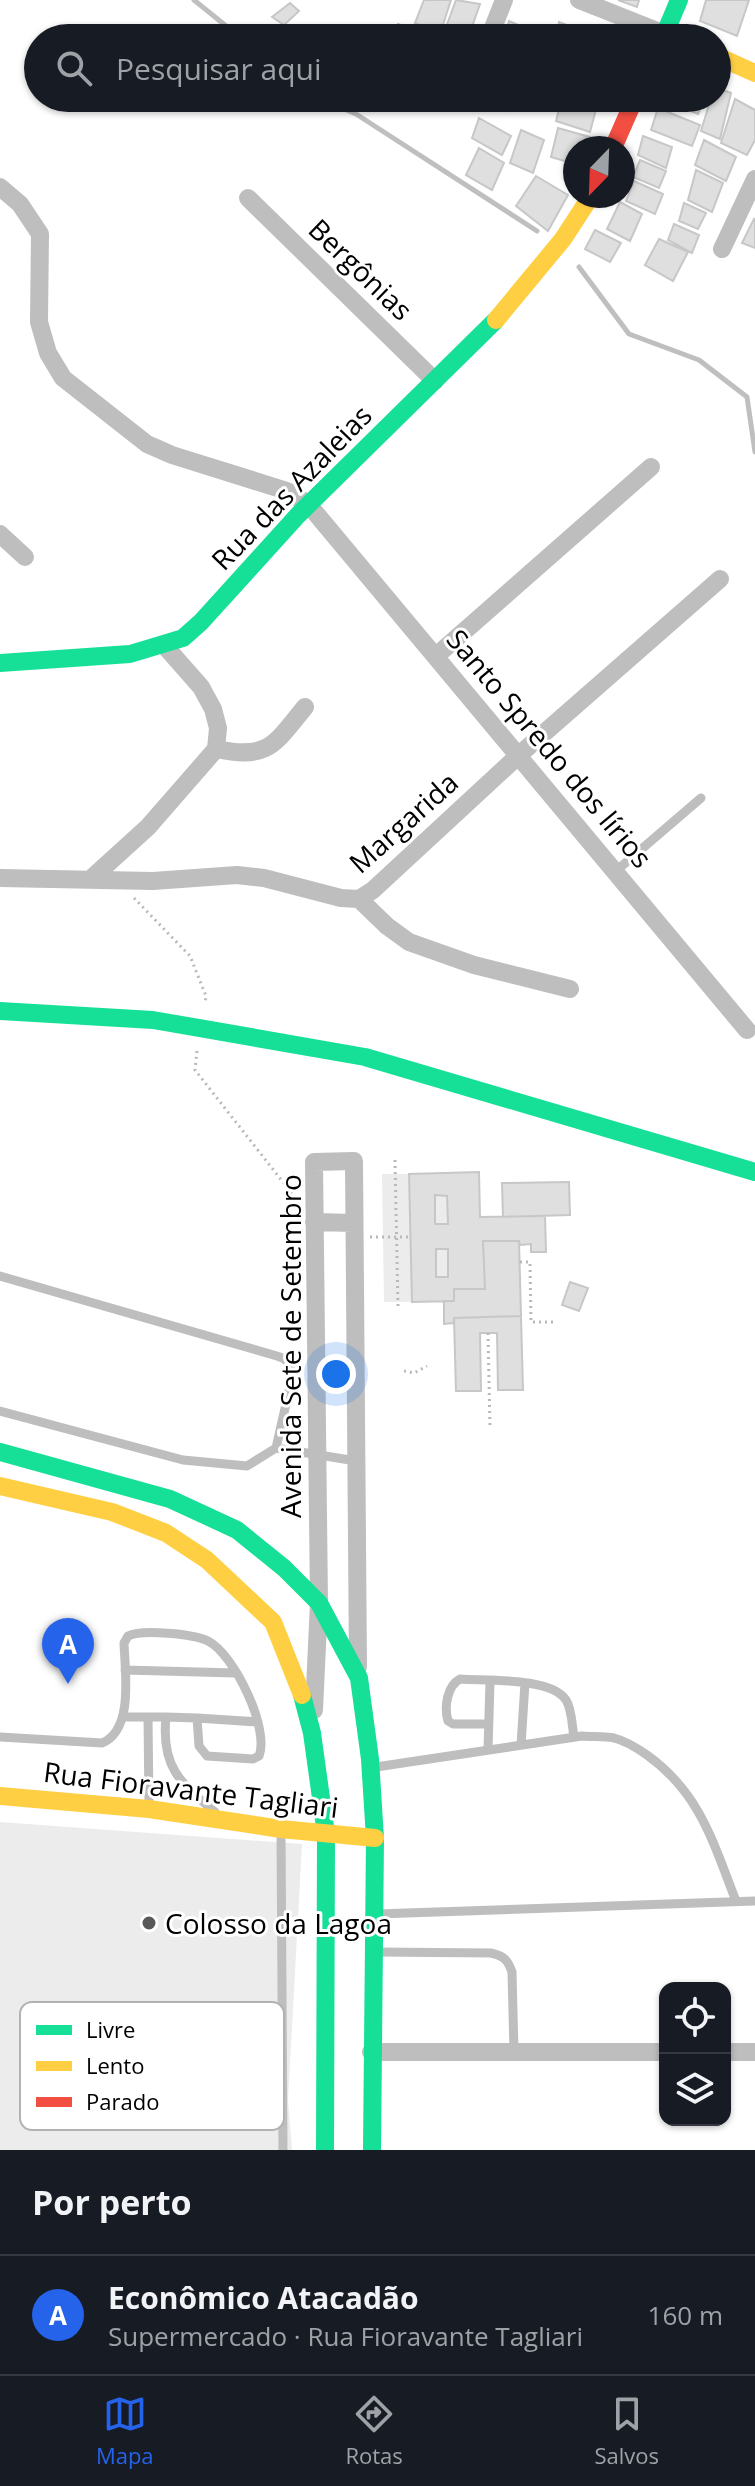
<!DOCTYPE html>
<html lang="pt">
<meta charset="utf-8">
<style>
body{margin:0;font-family:"Open Sans",sans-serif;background:#242831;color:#f1f3f6}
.controls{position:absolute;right:24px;bottom:24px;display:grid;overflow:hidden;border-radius:16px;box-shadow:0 2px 6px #0004}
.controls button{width:72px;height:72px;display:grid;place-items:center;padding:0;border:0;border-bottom:2px solid #363941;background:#171b24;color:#f1f3f6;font:40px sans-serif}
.compass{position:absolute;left:563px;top:136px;width:72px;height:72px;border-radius:50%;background:#171b24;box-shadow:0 2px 6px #0004;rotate:203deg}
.you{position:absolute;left:336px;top:1374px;width:28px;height:28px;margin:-20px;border:6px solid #fff;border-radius:50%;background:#1a73e8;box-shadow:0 0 0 12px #1a73e833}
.badge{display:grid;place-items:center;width:52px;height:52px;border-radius:50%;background:#2563eb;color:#fff;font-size:26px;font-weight:700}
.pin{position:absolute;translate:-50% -66px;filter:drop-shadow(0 2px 4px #0008)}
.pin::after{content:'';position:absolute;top:42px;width:28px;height:24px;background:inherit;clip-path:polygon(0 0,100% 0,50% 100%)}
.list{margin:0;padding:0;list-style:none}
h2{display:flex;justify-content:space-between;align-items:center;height:104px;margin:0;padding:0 32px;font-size:34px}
h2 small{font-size:26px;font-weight:400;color:#9ea1a6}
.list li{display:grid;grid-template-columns:52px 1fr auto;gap:24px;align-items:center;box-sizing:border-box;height:120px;padding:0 32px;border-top:2px solid #363941}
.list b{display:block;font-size:30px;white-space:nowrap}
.list p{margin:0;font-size:26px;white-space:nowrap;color:#9ea1a6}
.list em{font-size:26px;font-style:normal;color:#9ea1a6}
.icon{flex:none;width:44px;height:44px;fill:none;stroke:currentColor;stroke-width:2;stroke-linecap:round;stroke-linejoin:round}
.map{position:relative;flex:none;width:755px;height:2150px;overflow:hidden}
.search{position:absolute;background:#171b24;box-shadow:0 2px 6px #0004;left:24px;right:24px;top:24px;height:88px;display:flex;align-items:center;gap:20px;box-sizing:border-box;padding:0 28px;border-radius:44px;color:#9ea1a6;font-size:30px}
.sheet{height:224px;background:#171b24}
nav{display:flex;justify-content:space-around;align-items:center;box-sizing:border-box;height:112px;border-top:2px solid #363941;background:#171b24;font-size:22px;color:#9ea1a6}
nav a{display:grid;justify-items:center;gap:4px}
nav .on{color:#2563eb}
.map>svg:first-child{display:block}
.green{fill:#ececec}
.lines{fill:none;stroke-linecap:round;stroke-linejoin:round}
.stream{stroke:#bfbfbf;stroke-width:5}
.building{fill:#dfdfdf;stroke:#c7c7c7;stroke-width:2;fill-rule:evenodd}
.path{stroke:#b9b9b9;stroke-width:3;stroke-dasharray:2 4;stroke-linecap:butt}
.lane{stroke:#bebebe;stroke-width:9}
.street{stroke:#bebebe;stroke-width:18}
.fast{stroke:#16e098;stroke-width:18}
.slow{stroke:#ffcf43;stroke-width:18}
.jam{stroke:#f24e42;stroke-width:18}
.poi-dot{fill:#595959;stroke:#fff;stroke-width:3}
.labels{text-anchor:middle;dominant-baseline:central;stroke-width:6;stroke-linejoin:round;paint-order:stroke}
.street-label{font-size:28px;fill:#000;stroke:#fff}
.poi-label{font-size:28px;fill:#000;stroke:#fff;text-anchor:start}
.key{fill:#fff;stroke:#b2b2b2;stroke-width:2}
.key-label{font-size:22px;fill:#000}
</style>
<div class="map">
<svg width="755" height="2150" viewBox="0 0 755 2150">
<rect width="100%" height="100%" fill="#fff"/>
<!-- green -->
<path class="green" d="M382,1174h27l3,128h-28z
M435,1195l12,1 1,28h-13z
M436,1249h12v28h-12z
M0,1822l302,22 -14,256 4,50h-292z"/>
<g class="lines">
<!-- stream -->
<path class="stream" d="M194,0l47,38
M319,98l37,16 181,117
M579,267l50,67 70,26 48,37 8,55"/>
</g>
<!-- building -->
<path class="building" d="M424,0h27l-11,34 -25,-11z
M456,0l24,4 -12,34h-26z
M618,0h21l-2,7z
M706,0h43l-12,36 -37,-15z
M290,3l9,8 -15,14 -12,-8z
M509,21l30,13 -1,4h-34z
M559,22l21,8 -2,8h-22z
M398,24l26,9 -3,5h-28z
M717,88l14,5 -11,46 -19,-8 10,-33h6z
M486,98h29l-4,13z
M562,98h37l-9,34 -34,-11z
M658,98h47l-7,16z
M735,99l20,11v30l-8,15 -26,-12z
M658,108l42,17 -8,21 -41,-16z
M479,118l32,18 -9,19 -30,-17z
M558,128l32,9 -2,11h-13v16l-24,-7z
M521,130l23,10 -11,33 -23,-10z
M643,136l29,11 -6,21 -28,-13z
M704,140l32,17 -10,24 -31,-16z
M479,148l25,15 -12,27 -26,-15z
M640,160l26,11 -7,17 -26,-11z
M696,170l27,13 -11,29 -24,-12z
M536,176l32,19 -20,36 -32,-25z
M634,181l29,13 -8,20 -29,-13z
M620,202l22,12 -12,27 -23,-12z
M684,203l22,10 -8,16 -19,-8z
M754,219l1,1v28l-13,-5z
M674,224l25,11 -7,18 -24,-13z
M595,230l26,13 -11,19 -25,-13z
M659,239l29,13 -15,29 -28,-16z
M479,1172l1,45 65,-1 1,36h-15v-8l-11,1 -1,-4h-36l2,48h-31v12l-42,1 -3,-128zM435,1195l12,1 1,28h-13zM436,1249h12v28h-12z
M569,1182l1,33 -67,2 -1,-34z
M483,1241h36l2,75 -67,2v5l-10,1v-23h10v-12h31z
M570,1282l18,6 -9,23 -17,-6z
M521,1316l2,74h-25l-1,-57h-17l1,58h-25l-2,-73z"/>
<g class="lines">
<!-- path -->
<path class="path" d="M134,898l56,58 16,40 -1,8
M197,1051l-2,19 102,130
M395,1160l3,147
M370,1237h40
M520,1262h10l1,60h22
M488,1333l2,96
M404,1371l10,2 13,-7"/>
<!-- lane -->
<path class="lane" d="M616,871l85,-73
M0,1276l277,80 8,3 8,14 -17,75 -29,18 -64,-6 -183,-49
M276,1448l80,13
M125,1670l110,3
M123,1717h43
M148,1717l1,89
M197,1718l61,4
M489,1724h-36l-5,-3c-4,-14 -1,-35 12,-42 26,2 91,-2 106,21 6,9 6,26 8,37
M0,1737l102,6c32,-13 23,-71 22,-100l4,-7c14,-7 66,-2 80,5 26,13 62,88 51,115l-6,3 -46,-3 -8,-10 -2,-28 -31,-1c-5,49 13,65 49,95
M521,1745l4,-62
M488,1750l2,-68
M376,1767l206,-31c11,1 22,0 32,2 12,3 23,10 33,17 53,38 66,87 89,146
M281,1832l2,318
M377,1914l378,-13
M378,1952l113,1c13,3 17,7 21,19l2,80"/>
<!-- street -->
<path class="street" d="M579,0l86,34
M489,38l15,-38
M0,187l20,17 20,30 -1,88 9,31 15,25 84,66 25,11 115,36 21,13 439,526
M248,198l187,183
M722,249l33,-70
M0,534l25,23
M436,656l215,-189
M216,749c52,11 58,-4 89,-42
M93,877l55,-50 68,-78 2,-21 -5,-19 -12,-22 -37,-42
M0,878l153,3 84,-6 27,3 77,20 18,1 14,-9 146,-135 201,-176
M359,899l28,27 22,16 65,23 96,24
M314,1222l40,1
M314,1710l5,-107 -5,-441 40,-1 4,506
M371,2052h294
M725,2052h30"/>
<!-- fast -->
<path class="fast" d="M663,38l16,-38
M0,663l130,-9 53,-16 18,-16 97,-107 198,-195
M0,1011l153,9 212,37 390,115
M0,1452l170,47 67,31 47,38 35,35 40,75 11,81 5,79 -3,312
M302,1695l10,38 14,101 -1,316"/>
<!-- slow -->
<path class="slow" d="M717,56l38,17
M496,320l67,-81 28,-43
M0,1486l112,26 54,21 41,27 66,62 29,73
M0,1796l149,13 132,20 94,9"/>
<!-- jam -->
<path class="jam" d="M613,148l22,-50"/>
</g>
<!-- markers -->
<circle class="poi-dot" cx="149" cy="1923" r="8"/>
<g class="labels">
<!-- street labels -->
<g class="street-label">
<text transform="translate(361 269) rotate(44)">Bergônias</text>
<text transform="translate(291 487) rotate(-46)">Rua das Azaleias</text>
<text transform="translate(550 748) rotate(50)">Santo Spredo dos lírios</text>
<text transform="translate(403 822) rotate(-42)">Margarida</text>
<text transform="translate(290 1346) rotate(-90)">Avenida Sete de Setembro</text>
<text transform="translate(191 1789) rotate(7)">Rua Fioravante Tagliari</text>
</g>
<!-- poi labels -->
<g class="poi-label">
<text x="165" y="1923">Colosso da Lagoa</text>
</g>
</g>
<!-- legend -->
<rect x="20" y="2002" width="264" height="128" rx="12" class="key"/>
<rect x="36" y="2025" width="36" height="10" fill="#16e098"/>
<rect x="36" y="2061" width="36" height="10" fill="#ffcf43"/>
<rect x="36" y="2097" width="36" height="10" fill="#f24e42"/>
<g class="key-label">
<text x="86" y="2038">Livre</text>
<text x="86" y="2074">Lento</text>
<text x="86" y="2110">Parado</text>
</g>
</svg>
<div class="controls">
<button><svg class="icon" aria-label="locate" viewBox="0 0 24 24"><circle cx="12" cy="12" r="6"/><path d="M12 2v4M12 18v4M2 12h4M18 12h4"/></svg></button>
<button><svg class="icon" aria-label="layers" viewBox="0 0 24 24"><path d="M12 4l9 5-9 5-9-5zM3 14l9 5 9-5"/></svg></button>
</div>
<svg class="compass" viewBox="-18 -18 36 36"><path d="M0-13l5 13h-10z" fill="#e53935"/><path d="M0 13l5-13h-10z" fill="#9ea1a6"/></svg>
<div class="you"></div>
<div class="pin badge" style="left:68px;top:1684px">A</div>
<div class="search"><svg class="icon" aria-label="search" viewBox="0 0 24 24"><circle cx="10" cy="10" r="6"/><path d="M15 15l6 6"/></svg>Pesquisar aqui</div>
</div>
<section class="sheet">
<h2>Por perto<small></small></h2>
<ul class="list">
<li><span class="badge">A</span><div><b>Econômico Atacadão</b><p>Supermercado · Rua Fioravante Tagliari</p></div><em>160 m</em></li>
</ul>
</section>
<nav>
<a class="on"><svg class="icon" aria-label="map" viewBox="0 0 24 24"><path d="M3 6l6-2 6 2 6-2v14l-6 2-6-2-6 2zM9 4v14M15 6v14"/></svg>Mapa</a>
<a><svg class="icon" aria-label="directions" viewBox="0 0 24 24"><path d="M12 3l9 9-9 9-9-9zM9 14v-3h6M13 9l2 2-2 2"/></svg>Rotas</a>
<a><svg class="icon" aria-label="saved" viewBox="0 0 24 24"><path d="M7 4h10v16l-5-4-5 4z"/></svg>Salvos</a>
</nav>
